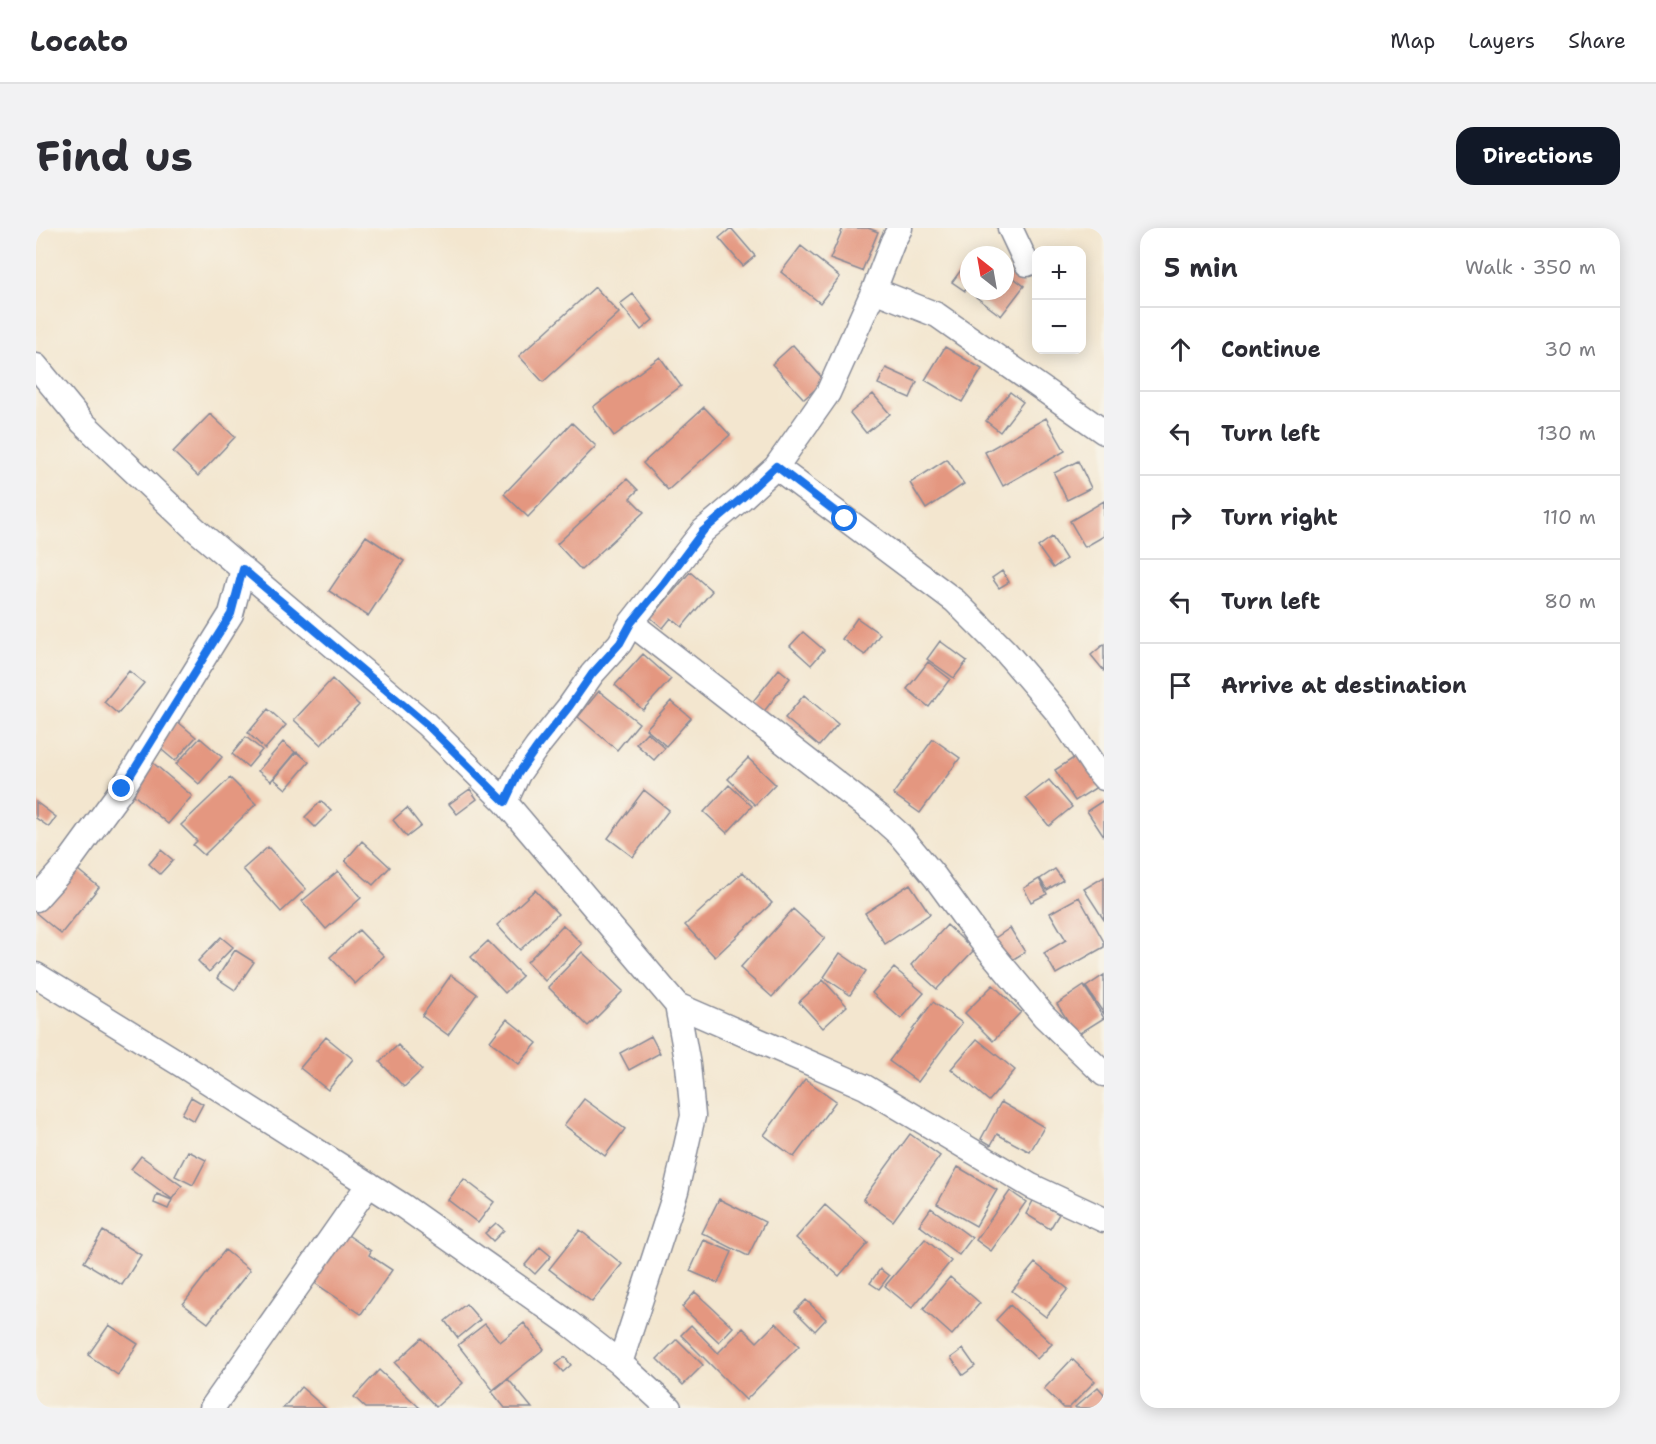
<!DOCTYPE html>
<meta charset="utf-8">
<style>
body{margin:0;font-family:"Shantell Sans",sans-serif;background:#f2f2f3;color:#2b2b33}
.controls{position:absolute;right:18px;top:18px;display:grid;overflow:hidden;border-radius:12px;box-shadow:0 3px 15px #0003}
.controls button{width:54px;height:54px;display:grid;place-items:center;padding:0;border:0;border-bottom:2px solid #e1e1e2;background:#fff;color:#2b2b33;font:30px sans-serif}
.compass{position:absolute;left:924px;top:18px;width:54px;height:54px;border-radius:50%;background:#fff;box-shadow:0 3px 15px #0003;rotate:329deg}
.stop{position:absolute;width:18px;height:18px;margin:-14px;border:4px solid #1a73e8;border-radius:50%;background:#fff}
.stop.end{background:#1a73e8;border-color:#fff;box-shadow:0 2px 6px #0008}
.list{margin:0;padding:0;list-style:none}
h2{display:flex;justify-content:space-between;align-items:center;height:78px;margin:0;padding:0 24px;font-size:26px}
h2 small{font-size:20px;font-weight:400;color:#7c7c81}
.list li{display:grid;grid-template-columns:39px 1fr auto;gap:18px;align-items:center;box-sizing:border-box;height:84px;padding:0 24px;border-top:2px solid #e1e1e2}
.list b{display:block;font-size:22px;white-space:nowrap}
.list em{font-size:20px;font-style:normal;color:#7c7c81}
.icon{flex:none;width:33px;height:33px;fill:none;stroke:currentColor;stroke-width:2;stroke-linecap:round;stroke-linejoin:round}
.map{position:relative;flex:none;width:1068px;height:1180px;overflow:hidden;border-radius:18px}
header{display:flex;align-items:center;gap:36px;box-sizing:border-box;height:84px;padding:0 30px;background:#fff;border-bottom:2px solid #e1e1e2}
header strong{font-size:28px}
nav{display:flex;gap:33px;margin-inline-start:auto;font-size:21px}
.intro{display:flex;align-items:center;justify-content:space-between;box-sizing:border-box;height:144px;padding:0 36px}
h1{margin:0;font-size:42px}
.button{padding:15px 27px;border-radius:18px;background:#111827;color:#fff;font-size:21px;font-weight:700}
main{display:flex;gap:36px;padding:0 36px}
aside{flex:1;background:#fff;border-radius:18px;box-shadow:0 3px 15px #0003}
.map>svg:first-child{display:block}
.building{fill:#e49780}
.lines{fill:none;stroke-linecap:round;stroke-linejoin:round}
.street-casing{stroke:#878a96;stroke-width:27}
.street{stroke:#fff;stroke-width:24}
.route{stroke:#1a73e8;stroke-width:8}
</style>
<header>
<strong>Locato</strong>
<nav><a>Map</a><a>Layers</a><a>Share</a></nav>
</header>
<div class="intro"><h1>Find us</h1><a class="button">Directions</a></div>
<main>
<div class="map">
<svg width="1068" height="1180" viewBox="0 0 1068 1180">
<rect width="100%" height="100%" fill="#f7f3e8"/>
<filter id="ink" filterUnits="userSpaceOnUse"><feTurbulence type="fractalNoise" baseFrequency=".0167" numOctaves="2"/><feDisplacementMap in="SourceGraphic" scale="12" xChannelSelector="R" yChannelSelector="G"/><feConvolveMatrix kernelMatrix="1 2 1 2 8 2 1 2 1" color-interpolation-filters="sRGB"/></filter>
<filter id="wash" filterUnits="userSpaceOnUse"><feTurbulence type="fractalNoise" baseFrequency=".008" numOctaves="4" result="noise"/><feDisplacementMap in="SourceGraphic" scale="24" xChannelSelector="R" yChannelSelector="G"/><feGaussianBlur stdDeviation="1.35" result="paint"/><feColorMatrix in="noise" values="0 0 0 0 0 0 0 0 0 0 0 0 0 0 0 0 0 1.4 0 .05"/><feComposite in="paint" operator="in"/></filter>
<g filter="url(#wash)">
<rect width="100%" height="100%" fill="#f3e6cf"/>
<g id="blocks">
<!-- building -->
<path class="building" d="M695,0l24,28 -12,10 -24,-28z
M807,0h25l10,4 -16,39 -32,-12z
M765,18l39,31 -20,26 -39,-31z
M925,42l8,6v9l-4,6 -13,-9z
M969,43l19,15 -23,30 -29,-22 3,-3h30z
M559,59l24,26 -76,69 -24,-26z
M597,66l20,26 -12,10 -21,-26z
M757,117l32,36 -21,18 -32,-35z
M909,119l37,22 -20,33 -37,-22z
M624,129l21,29 -67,50 -21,-29z
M850,140l31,14 -7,16 -32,-14z
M974,164l13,10 -23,30 -14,-11z
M837,166l17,20 -24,19 -16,-20z
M668,179l26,28 -62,55 -25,-27z
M174,186l25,23 -37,39 -25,-24z
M1010,190l19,33 -62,35 -18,-34z
M536,195l24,23 -68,71 -24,-23z
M911,231l17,25 -38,25 -16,-26z
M1042,233l13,27 -24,12 -13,-27z
M591,251l11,11 -8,8 14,14 -63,58 -24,-26z
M1068,273v35l-19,11 -15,-26z
M330,308l38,25 -36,55 -39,-25z
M1016,309l14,22 -13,9 -15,-21z
M966,343l7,11 -10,6 -7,-10z
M654,344l22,19 -30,36 -11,-9 -8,10 -12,-10z
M821,390l23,16 -15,21 -23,-16z
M767,404l21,18 -13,15 -21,-19z
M904,413l27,20 -13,17 -27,-19z
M1068,416v27l-13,-16z
M607,426l28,25 -28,31 -28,-25z
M892,434l22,17 -21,28 -22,-18z
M743,441l11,9 -28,36 -12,-9z
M93,443l15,12 -26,31 -14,-12z
M296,451l27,26 -38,40 -27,-25z
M563,463l40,32 -22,27 -39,-33z
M768,467l34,29 -19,22 -34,-28z
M635,473l20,17 -25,28 -20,-17z
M232,481l18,16 -21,24 -17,-16z
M141,493l19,16 -21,24 -19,-16z
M611,504l18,16 -11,12 -18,-16z
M210,509l16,13 -14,17 -16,-13z
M164,510l22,19 -23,27 -23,-20z
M897,511l27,19 -40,55 -27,-19z
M247,514l12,10 -24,29 -13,-10z
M261,524l12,10 -23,27 -12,-10z
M1044,526l20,31 -25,16 -20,-31z
M712,530l27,26 -20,21 -27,-26z
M116,534l40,34 -24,28 -40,-34z
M194,550l26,26 -52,51 -11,-10 4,-4 -16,-16z
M1013,552l23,27 -23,19 -23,-28z
M693,557l23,21 -25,27 -23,-21z
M434,561l7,10 -20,15 -8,-10z
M608,562l25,20 -36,47 -25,-19z
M1068,572v37l-17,-26z
M285,573l10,10 -16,16 -10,-10z
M0,574l20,15 -7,10 -13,-9z
M371,580l14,18 -14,11 -14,-17z
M326,613l28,26 -17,18 -28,-24z
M232,619l38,42 -25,23 -38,-43z
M125,622l12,10 -13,14 -11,-10z
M37,638l26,21 -38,47 -25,-21v-2z
M1019,641l8,11 -16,10 -7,-11z
M302,643l23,27 -35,31 -24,-28z
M707,644l29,31 -57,54 -30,-32z
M1068,649v43l-20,-31z
M1003,651l8,15 -16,8 -7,-14z
M874,656l20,30 -45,30 -20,-31z
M499,662l23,24 -38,36 -23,-25z
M1043,669l25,45v5l-48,27 -12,-21 22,-13 -16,-27z
M757,681l32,29 -53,59 -32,-29z
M527,697l19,19 -37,37 -18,-19z
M911,697l27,25 -37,39 -26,-24z
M974,700l15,24 -18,11 -15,-23z
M323,702l25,26 -29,28 -25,-27z
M185,709l12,10 -24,25 -11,-11z
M452,713l34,35 -17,17 -34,-36z
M199,722l19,12 -19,28 -18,-12z
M546,724l41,39 -35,35 -40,-39z
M804,725l26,18 -16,24 -26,-18z
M858,740l30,25 -23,26 -29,-26z
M415,747l26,19 -29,41 -26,-19z
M1068,747v39l-18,-27z
M787,752l24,26 -24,22 -24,-26z
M957,757l28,27 -28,29 -28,-28z
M1048,758l20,32 -27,17 -20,-31z
M897,774l29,21 -44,59 -29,-21z
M471,791l30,24 -18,21 -29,-23z
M615,808l9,17 -31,17 -9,-17z
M290,809l27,22 -25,31 -28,-22z
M941,811l38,31 -26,31 -38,-32z
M362,817l24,25 -18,17 -24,-25z
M769,851l31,22 -42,56 -30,-22z
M155,869l12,7 -9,17 -12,-7z
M548,871l41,30 -20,27 -41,-31z
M965,874l43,25 -14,25 -33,-18 -6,11 -10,-6z
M874,906l30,22 -47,65 -30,-22z
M152,923l18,9 -13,25 -18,-9z
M105,928l41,30 -10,13 -41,-30z
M922,939l39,23 -21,36 -39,-22z
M428,951l30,23 -16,21 -30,-23z
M974,963l16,11 -35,49 -15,-11z
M121,966l15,6 -4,9 -14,-6z
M683,971l46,23 -17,34 -46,-23z
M998,971l25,15 -9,15 -24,-15z
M789,977l43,38 -29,33 -43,-38z
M895,980l41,30 -13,17 -40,-30z
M460,995l8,7 -11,11 -8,-8z
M544,1002l42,34 -30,38 -43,-33z
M67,1003l38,24 -19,30 -38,-23z
M309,1005l26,18 -2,4 23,15 -31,44 -49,-33z
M889,1011l26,22 -39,47 -27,-22z
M668,1012l28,12 -14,31 -28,-12z
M504,1019l11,9 -16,18 -10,-9z
M189,1022l25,20 -42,53 -25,-19z
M999,1035l33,26 -22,28 -34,-26z
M844,1041l9,7 -10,13 -9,-6z
M914,1049l30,26 -28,32 -29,-26z
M659,1064l38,35 -14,15 -37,-35z
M770,1072l20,19 -11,12 -20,-20z
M430,1076l14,16 -22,18 -13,-17z
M974,1077l42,39 -15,15 -41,-39z
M488,1095l20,26 -51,41 -35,-45 27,-21 15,18z
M740,1095l23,23 -53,54 -65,-65 10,-10 27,28 25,-25 14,14z
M73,1097l29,19 -20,31 -30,-20z
M386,1110l41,45 -27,24 -41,-44z
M641,1111l26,26 -20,20 -26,-26z
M927,1121l12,17 -12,9 -12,-17z
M529,1129l6,8 -8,7 -7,-8z
M1036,1131l23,22 -26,27h-5l-20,-19z
M343,1142l41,38h-54l-12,-11z
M472,1151l24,29h-27l-13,-16z
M265,1159l24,21h-42z
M1062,1159l6,7v14h-28l-1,-1z"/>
</g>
</g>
<g filter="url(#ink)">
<use href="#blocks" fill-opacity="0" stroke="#878a96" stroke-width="1.5"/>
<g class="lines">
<defs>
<path id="street" d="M974,0l17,36
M838,62l63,25 167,117
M0,138l46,56 113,107 231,195 79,78 172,203 11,60 5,51 -17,75 -56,172
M740,239l179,134 51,51 53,62 35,52 10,12
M595,395l249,194 20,18 35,42 45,62 64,77 60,58
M469,574l13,-28 19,-27 32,-40 23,-33 28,-31 11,-20 72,-92 39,-33 34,-31 52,-74 46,-103 19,-49 7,-13
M0,671l32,-36 54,-74 109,-175 12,-45
M0,747l146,90 221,141 166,117 51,40 49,45
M641,777l188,82 166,99 73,34
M176,1180l157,-224"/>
</defs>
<!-- street casing -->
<use href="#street" class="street-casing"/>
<!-- street -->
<use href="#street" class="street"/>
</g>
</g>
<g class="lines" filter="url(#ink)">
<!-- route -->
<path class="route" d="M86,561l109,-175 12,-45 183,155 79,78 13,-28 19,-27 32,-40 23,-33 28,-31 11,-20 33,-40 39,-52 39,-33 34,-32 69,53"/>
</g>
</svg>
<div class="controls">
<button>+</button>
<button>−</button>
</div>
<svg class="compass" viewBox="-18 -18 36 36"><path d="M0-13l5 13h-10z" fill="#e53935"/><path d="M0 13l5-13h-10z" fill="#7c7c81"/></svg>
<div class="stop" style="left:809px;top:291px"></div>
<div class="stop end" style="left:86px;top:561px"></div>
</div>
<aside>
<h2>5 min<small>Walk · 350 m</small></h2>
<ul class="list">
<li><svg class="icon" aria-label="ahead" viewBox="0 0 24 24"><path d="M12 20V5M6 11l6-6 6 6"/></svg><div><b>Continue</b></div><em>30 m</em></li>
<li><svg class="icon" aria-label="left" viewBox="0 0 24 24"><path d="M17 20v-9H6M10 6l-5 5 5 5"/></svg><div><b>Turn left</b></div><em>130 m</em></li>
<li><svg class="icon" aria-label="right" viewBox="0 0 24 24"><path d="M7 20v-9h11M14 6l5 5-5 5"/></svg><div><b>Turn right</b></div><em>110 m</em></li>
<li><svg class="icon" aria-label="left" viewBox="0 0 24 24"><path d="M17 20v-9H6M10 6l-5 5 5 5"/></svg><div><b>Turn left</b></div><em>80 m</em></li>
<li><svg class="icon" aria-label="arrive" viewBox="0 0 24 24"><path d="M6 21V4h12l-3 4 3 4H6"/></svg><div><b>Arrive at destination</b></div></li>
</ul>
</aside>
</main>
